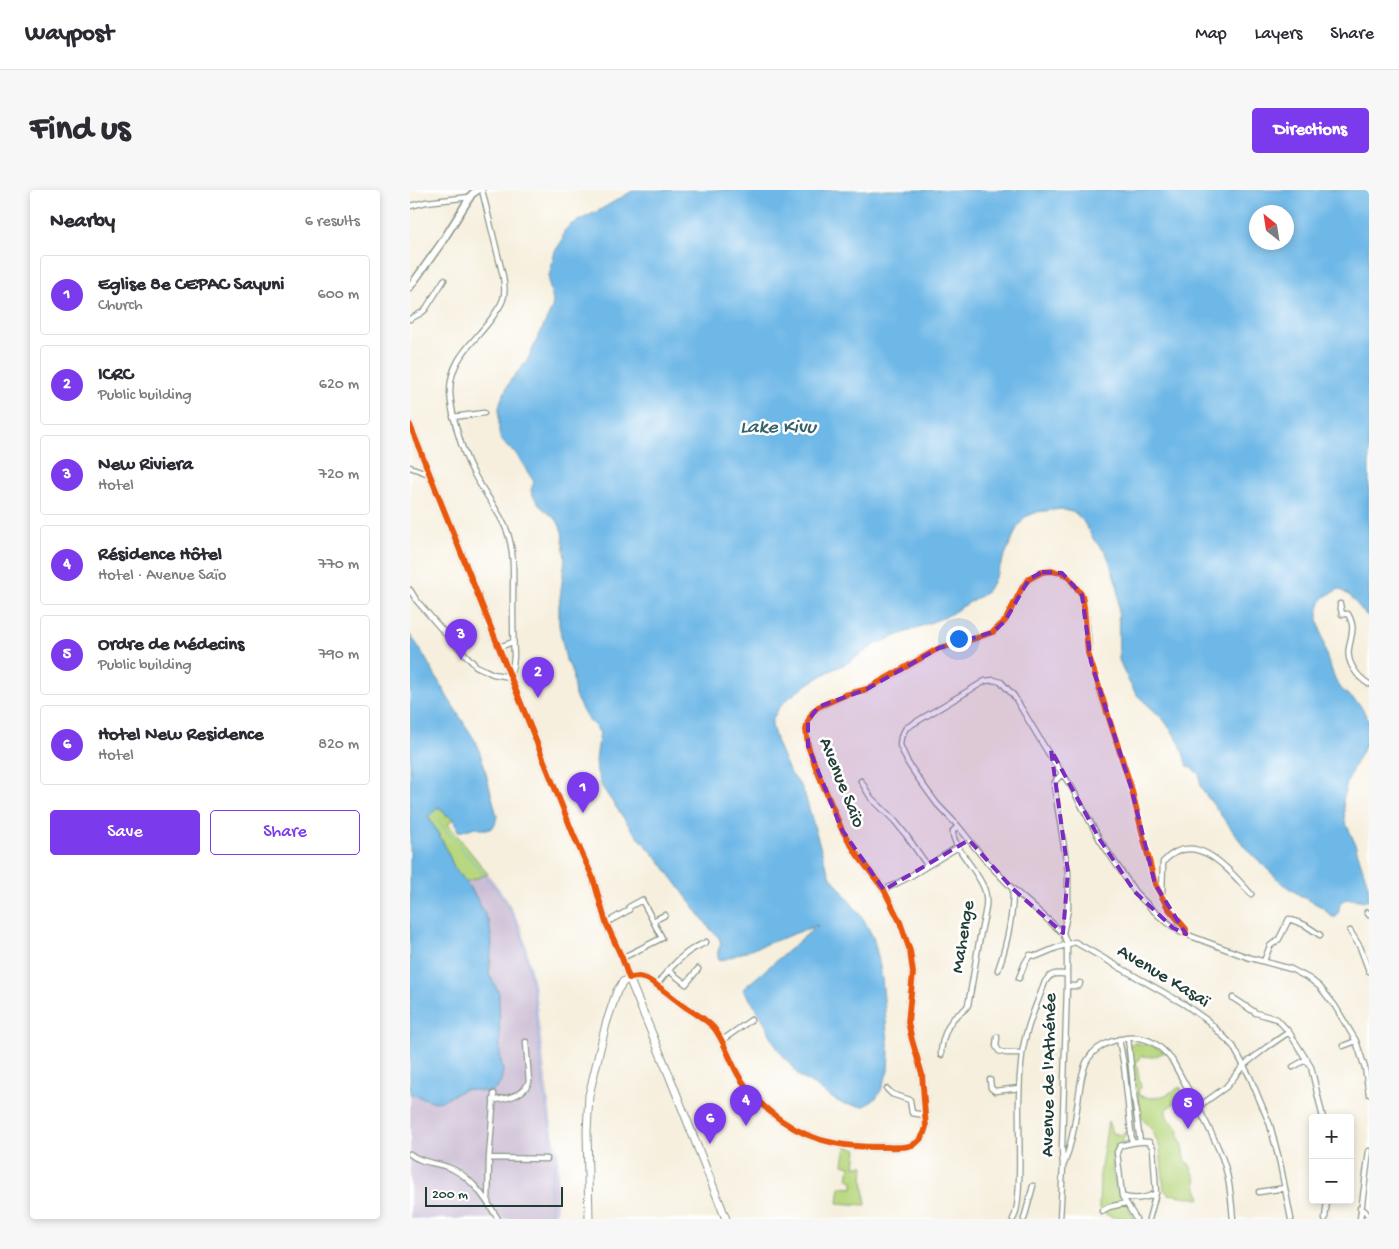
<!DOCTYPE html>
<meta charset="utf-8">
<style>
body{margin:0;font-family:"Gochi Hand",sans-serif;background:#f7f7f7;color:#2b2b33}
.controls{position:absolute;right:15px;bottom:15px;display:grid;overflow:hidden;border-radius:5px;box-shadow:0 2px 8px #0003}
.controls button{width:45px;height:45px;display:grid;place-items:center;padding:0;border:0;border-bottom:1px solid #e1e1e2;background:#fff;color:#2b2b33;font:25px sans-serif}
.compass{position:absolute;left:839px;top:15px;width:45px;height:45px;border-radius:50%;background:#fff;box-shadow:0 2px 8px #0003;rotate:330deg}
.scale{position:absolute;left:15px;bottom:12px;width:138px;box-sizing:border-box;padding-left:5px;border:2px solid #1f3d34;border-top:0;font-size:14px;line-height:18px;white-space:nowrap;color:#1f3d34;-webkit-text-stroke:4px #fff;paint-order:stroke}
.you{position:absolute;left:548px;top:448px;width:18px;height:18px;margin:-12px;border:4px solid #fff;border-radius:50%;background:#1a73e8;box-shadow:0 0 0 8px #1a73e833}
.badge{display:grid;place-items:center;width:32px;height:32px;border-radius:50%;background:#7c3aed;color:#fff;font-size:16px;font-weight:700}
.pin{position:absolute;translate:-50% -41px;filter:drop-shadow(0 1px 2px #0008)}
.pin::after{content:'';position:absolute;top:26px;width:18px;height:15px;background:inherit;clip-path:polygon(0 0,100% 0,50% 100%)}
.list{margin:0;padding:0;list-style:none}
h2{display:flex;justify-content:space-between;align-items:center;height:65px;margin:0;padding:0 20px;font-size:21px}
h2 small{font-size:16px;font-weight:400;color:#7c7c81}
.list li{display:grid;grid-template-columns:32px 1fr auto;gap:15px;align-items:center;box-sizing:border-box;height:80px;margin:0 10px 10px;padding:0 10px;border:1px solid #e1e1e2;border-radius:5px}
.list b{display:block;font-size:19px;white-space:nowrap}
.list p{margin:0;font-size:16px;white-space:nowrap;color:#7c7c81}
.list em{font-size:16px;font-style:normal;color:#7c7c81}
.actions{display:flex;gap:10px;padding:15px 20px}
.actions a{flex:1;padding:11px 0;border:1px solid #7c3aed;border-radius:5px;text-align:center;font-size:18px;color:#7c3aed}
.actions .main{background:#7c3aed;color:#fff}
.map{position:relative;flex:none;width:959px;height:1029px;overflow:hidden;border-radius:5px}
header{display:flex;align-items:center;gap:30px;box-sizing:border-box;height:70px;padding:0 25px;background:#fff;border-bottom:1px solid #e1e1e2}
header strong{font-size:24px}
nav{display:flex;gap:28px;margin-inline-start:auto;font-size:18px}
.intro{display:flex;align-items:center;justify-content:space-between;box-sizing:border-box;height:120px;padding:0 30px}
h1{margin:0;font-size:35px}
.button{padding:12px 22px;border-radius:5px;background:#7c3aed;color:#fff;font-size:18px;font-weight:700}
main{display:flex;gap:30px;padding:0 30px}
aside{flex:1;background:#fff;border-radius:5px;box-shadow:0 2px 8px #0003}
.map>svg:first-child{display:block}
.industrial{fill:#ccbed4}
.green{fill:#b8d77e;stroke:#6c8a59}
.water{fill:#6eb8e7;stroke:#467a8e;fill-rule:evenodd}
.lines{fill:none;stroke-linecap:round;stroke-linejoin:round}
.stream{stroke:#6eb8e7;stroke-width:1}
.street-casing{stroke:#8a9688;stroke-width:7}
.secondary-casing{stroke:#8a9688;stroke-width:9}
.primary-casing{stroke:#8a9688;stroke-width:9}
.street{stroke:#fff;stroke-width:4.5}
.secondary{stroke:#fff;stroke-width:6}
.primary{stroke:#fff;stroke-width:7}
.cycleway-casing{stroke:#fff;stroke-width:9}
.cycleway{stroke:#e8590c;stroke-width:6}
.marked{fill:#7b2cbf;fill-opacity:0.2;stroke:#7b2cbf;stroke-width:4;stroke-dasharray:10 6;stroke-linejoin:round}
.labels{text-anchor:middle;dominant-baseline:central;stroke-width:5;stroke-linejoin:round;paint-order:stroke}
.street-label{font-size:19px;fill:#1f3d34;stroke:#fff}
.water-label{font-size:20px;font-style:italic;fill:#37626a;stroke:#fff}
</style>
<header>
<strong>Waypost</strong>
<nav><a>Map</a><a>Layers</a><a>Share</a></nav>
</header>
<div class="intro"><h1>Find us</h1><a class="button">Directions</a></div>
<main>
<aside>
<h2>Nearby<small>6 results</small></h2>
<ul class="list">
<li><span class="badge">1</span><div><b>Eglise 8e CEPAC Sayuni</b><p>Church</p></div><em>600 m</em></li>
<li><span class="badge">2</span><div><b>ICRC</b><p>Public building</p></div><em>620 m</em></li>
<li><span class="badge">3</span><div><b>New Riviera</b><p>Hotel</p></div><em>720 m</em></li>
<li><span class="badge">4</span><div><b>Résidence Hôtel</b><p>Hotel · Avenue Saïo</p></div><em>770 m</em></li>
<li><span class="badge">5</span><div><b>Ordre de Médecins</b><p>Public building</p></div><em>790 m</em></li>
<li><span class="badge">6</span><div><b>Hotel New Residence</b><p>Hotel</p></div><em>820 m</em></li>
</ul>
<div class="actions"><a class="main">Save</a><a>Share</a></div>
</aside>
<div class="map">
<svg width="959" height="1029" viewBox="0 0 959 1029">
<rect width="100%" height="100%" fill="#fff"/>
<filter id="ink" filterUnits="userSpaceOnUse"><feTurbulence type="fractalNoise" baseFrequency=".02" numOctaves="2"/><feDisplacementMap in="SourceGraphic" scale="10" xChannelSelector="R" yChannelSelector="G"/><feConvolveMatrix kernelMatrix="1 2 1 2 8 2 1 2 1" color-interpolation-filters="sRGB"/></filter>
<filter id="wash" filterUnits="userSpaceOnUse"><feTurbulence type="fractalNoise" baseFrequency=".0096" numOctaves="4" result="noise"/><feDisplacementMap in="SourceGraphic" scale="20" xChannelSelector="R" yChannelSelector="G"/><feGaussianBlur stdDeviation="1.12" result="paint"/><feColorMatrix in="noise" values="0 0 0 0 0 0 0 0 0 0 0 0 0 0 0 0 0 1.4 0 .05"/><feComposite in="paint" operator="in"/></filter>
<g filter="url(#wash)">
<rect width="100%" height="100%" fill="#f6efdd"/>
<!-- industrial -->
<path class="industrial" d="M78,684l18,24 15,28 4,13 10,50 18,146 6,20 -3,64h-146v-125l20,7h11l24,-12 24,3 8,-4 4,-7 1,-15 -2,-9 -1,-64 -10,-19 3,-31 -3,-21 -13,-25 -10,-15z"/>
<!-- green -->
<path class="green" d="M29,617l6,7 9,5 -6,5 40,50 -22,8 -12,-15 -10,-23 -16,-28z
M723,853l15,1 17,8 -12,5 -12,-1 -5,7 5,25 -3,3 1,4c17,7 27,0 41,-8l5,9 -19,13c-1,13 7,11 12,20 2,5 0,2 1,8 1,5 1,2 3,7 3,6 2,14 5,20l3,1 6,15 1,9 4,9 -1,1 -31,-5 -5,-4 -4,-42 -9,-21 -9,-8 -7,-36 -10,-36z
M698,931l4,12 10,2 7,-7 -8,15 -6,6 -2,8v15l3,17 19,30c-15,0 -25,0 -36,-10l1,-36z
M436,956l11,3 -2,17h9l-1,13 3,26 -28,-2 2,-16 13,1v-7l-5,-2 2,-13 -7,-2z"/>
<!-- water -->
<path class="water" d="M224,0h735v427l-4,-3 -15,-18 -11,-7 -13,7 -4,4 -4,12v7l9,39 9,23 6,9 18,15 9,16v17l-16,30 -7,18 -3,15 2,20 9,20 14,44 1,9 -1,6 -3,1c-7,-1 -22,-5 -25,3 -1,5 -1,8 -4,13h-4l-10,-10 -21,-11 -18,-12 -19,-18 -20,-20 -38,-51 -5,-8 -2,-13 -12,-9 -7,-21 -7,-11 -10,-14 -27,-25 -7,-12 -10,-22 -1,-72 -9,-28 -3,-7 -12,-13 -11,-19 -8,-8 -14,-4 -24,3 -12,5 -8,11 -25,56 -7,9 -38,23 -61,24 -13,6 -24,16 -21,10 -17,10 -25,18 -7,8 -7,12v6l5,17 12,28 12,15 4,9 20,68 6,14 33,43 9,17 5,20 4,21 7,75 -1,18 -7,19 -4,7 -12,9h-6l-16,-2 -16,-9 -7,-6 -20,-12 -23,-29 -17,-34 -17,-25 75,-64 -98,36c-4,-7 -2,-11 1,-17l-2,-6 -8,-8 -52,-70 -27,-30 -30,-43 -5,-15 -1,-12 4,-27 -4,-5 -10,-11 -11,-21 -3,-25 -6,-11 -7,-35v-19l6,-47 -3,-28 -5,-11 -17,-14 -8,-12 -1,-4 3,-8 -19,-30 -8,-5 -6,-8 -2,-6v-25l2,-8 9,-19 17,-20 25,-53 1,-7 -4,-17v-8l6,-25 7,-10 2,-10 6,-6 28,-14zM846,22h30v30h-30z
M0,445l9,12 29,51 28,44 7,20 14,54 -2,9 -5,4h-11l-2,-2h-2l-12,4h-5l-4,-12 -9,-5 -6,-7 -11,9 16,28 10,23 12,15 10,15 13,25 3,21 -3,31 10,19 1,64 3,13 -2,11 -4,7 -8,4 -24,-3 -24,12 -6,1 -25,-8z"/>
<g class="lines">
<!-- stream -->
<path class="stream" d="M21,623l65,76 15,22 11,26 11,53 11,100 12,70 -6,25 1,34"/>
</g>
</g>
<g filter="url(#ink)">
<g class="lines">
<defs>
<path id="street" d="M0,16l16,-4 44,-5
M0,129l11,-6 4,-3 19,-30
M43,227l31,-4
M0,277l19,7
M0,400l7,11 26,30 33,35 17,8 17,3 3,-12 1,-9c-1,-19 -1,-38 -1,-57 0,-23 2,-46 -6,-68 -8,-21 -24,-39 -34,-59 -11,-20 -22,-58 -23,-80 0,-36 26,-50 44,-77 3,-5 8,-11 9,-16 3,-7 1,-16 0,-23l-21,-86
M930,414l2,10h6c8,14 3,20 1,34 -3,14 9,30 20,36
M678,456l3,16 9,32 31,93 24,97 13,24 18,21v5
M89,457l14,-5
M652,584l-6,6 -2,5 14,87v38l-5,23
M451,591l10,17 23,22 12,15 21,30
M474,700l25,-13 49,-30
M752,707l1,-35c32,-35 66,8 88,32
M957,722l2,3
M243,731l12,-6
M196,733l23,-13v-3l13,-7 20,38 -40,20
M940,741l10,16 9,24
M854,771l6,-15 9,-7 10,-20 16,6 15,10
M258,780l18,14 12,-15
M588,780c9,-26 15,-53 15,-81
M609,788l6,-15 5,-8 7,1 19,-8 19,-6 109,62 24,17 25,25 17,31 20,48 10,38 11,56
M247,795c7,-11 23,-28 34,-35 5,-3 10,-5 15,-8
M657,796h12l1,-3
M823,808l23,15 21,6 12,13 22,35 12,51
M587,847l-1,9 3,5 7,2h16
M718,848l6,57 6,47
M709,849l5,27 8,76
M311,851l30,-21
M933,856l13,-5
M531,865c0,-12 5,-28 13,-37 5,-5 11,-7 14,-13 5,-24 8,-49 13,-73 2,-12 8,-28 4,-41 -5,-19 -34,-45 -32,-60l5,-5
M883,877l14,-8
M580,890l1,8 4,3 24,-3
M477,899l5,5 18,6 2,13 13,2
M83,910c14,-1 30,-4 36,-18l-3,-40
M788,917l28,-20 18,-22 23,-18 22,-15
M0,964c11,9 24,8 37,13 23,7 39,32 51,52
M79,968l58,1
M654,974c8,-21 11,-42 14,-63 2,-13 3,-27 8,-38 7,-16 25,-23 41,-25 21,-2 32,6 45,22 16,30 34,59 47,90 10,21 12,46 14,69
M849,1002l26,-4
M712,1006c11,4 24,3 34,-3
M78,1013l1,-45 5,-64
M950,1018l5,3 4,6
M692,1021l7,-4 17,-4
M603,1029c10,-14 5,-96 6,-118 0,-15 1,-31 3,-46 3,-25 14,-49 23,-73 6,-10 11,-8 22,-8
M614,1029l9,-33
M650,1029l3,-53 -1,-18 5,-162v-42l-4,-11 -50,-44 -27,-28 -28,-35 -21,-22 -19,-26 -10,-15 -8,-18 1,-8 5,-9 79,-47 9,-1 7,2 13,14 36,60 21,30 29,54 35,52 24,24 21,16 67,25 44,12 19,10 10,8 15,19 21,35 9,27 4,26
M726,1029l-14,-23 -5,-44 3,-6c10,-3 18,-5 29,-4l4,6 3,45 -7,26
M915,1029l2,-19
M950,1029l9,-68"/>
<path id="secondary" d="M0,97l32,-45 30,-48 6,-4
M0,235l164,411 19,42 13,45 16,35 7,20 10,-1 8,2c14,8 26,19 40,29 9,6 19,11 27,20 11,14 16,34 26,50 21,32 56,58 94,65 18,4 35,4 53,4 19,1 34,1 39,-20l-4,-53 -10,-34 -4,-18 5,-49 -3,-22 -10,-29 -16,-32 -26,-34 -16,-26 -26,-62 -8,-22 -2,-16 2,-9 4,-8 6,-6 27,-12 22,-6 72,-41 26,-6 28,-10 12,-11 18,-35 6,-7 13,-7 9,-1 11,2 7,5 13,17 2,12 4,39"/>
<path id="primary" d="M179,1029l-2,-88 2,-36 17,-71 11,-33 6,-9 6,-4 40,97 57,144"/>
</defs>
<!-- street casing -->
<use href="#street" class="street-casing"/>
<!-- secondary casing -->
<use href="#secondary" class="secondary-casing"/>
<!-- primary casing -->
<use href="#primary" class="primary-casing"/>
<!-- street -->
<use href="#street" class="street"/>
<!-- secondary -->
<use href="#secondary" class="secondary"/>
<!-- primary -->
<use href="#primary" class="primary"/>
<defs>
<path id="cycleway" d="M0,235l164,411 19,42 13,45 16,35 7,20 10,-1 8,2c14,8 26,19 40,29 9,6 19,11 27,20 11,14 16,34 26,50 21,32 56,58 94,65 18,4 35,4 53,4 19,1 34,1 39,-20l-4,-53 -10,-34 -4,-18 5,-49 -3,-22 -10,-29 -16,-32 -26,-34 -16,-26 -26,-62 -8,-22 -2,-16 2,-9 4,-8 6,-6 27,-12 22,-6 72,-41 26,-6 28,-10 12,-11 18,-35 6,-7 13,-7 9,-1 11,2 7,5 13,17 2,12 4,46 3,9 40,125 24,97 13,24 18,21v5"/>
</defs>
<!-- cycleway casing -->
<use href="#cycleway" class="cycleway-casing"/>
<!-- cycleway -->
<use href="#cycleway" class="cycleway"/>
</g>
</g>
<!-- marked area -->
<path class="marked" d="M632,382l20,1 20,22 9,67 40,125 24,97 31,50 -13,-6 -38,-36 -35,-52 -49,-90 17,122 -5,61 -50,-44 -44,-49 -85,50 -42,-60 -34,-84v-25l10,-14 49,-18 72,-41 54,-16 12,-11 24,-42z"/>
<g class="labels">
<!-- street labels -->
<g class="street-label">
<text transform="translate(431 593) rotate(68)">Avenue Saïo</text>
<text transform="translate(554 747) rotate(-81)">Mahenge</text>
<text transform="translate(753 787) rotate(31)">Avenue Kasaï</text>
<text transform="translate(640 885) rotate(-89)">Avenue de l'Athénée</text>
</g>
<!-- water labels -->
<g class="water-label">
<text x="368" y="238">Lake Kivu</text>
</g>
</g>
</svg>
<div class="controls">
<button>+</button>
<button>−</button>
</div>
<svg class="compass" viewBox="-18 -18 36 36"><path d="M0-13l5 13h-10z" fill="#e53935"/><path d="M0 13l5-13h-10z" fill="#7c7c81"/></svg>
<div class="scale">200 m</div>
<div class="you"></div>
<div class="pin badge" style="left:173px;top:623px">1</div>
<div class="pin badge" style="left:128px;top:508px">2</div>
<div class="pin badge" style="left:51px;top:470px">3</div>
<div class="pin badge" style="left:336px;top:936px">4</div>
<div class="pin badge" style="left:778px;top:939px">5</div>
<div class="pin badge" style="left:300px;top:954px">6</div>
</div>
</main>
